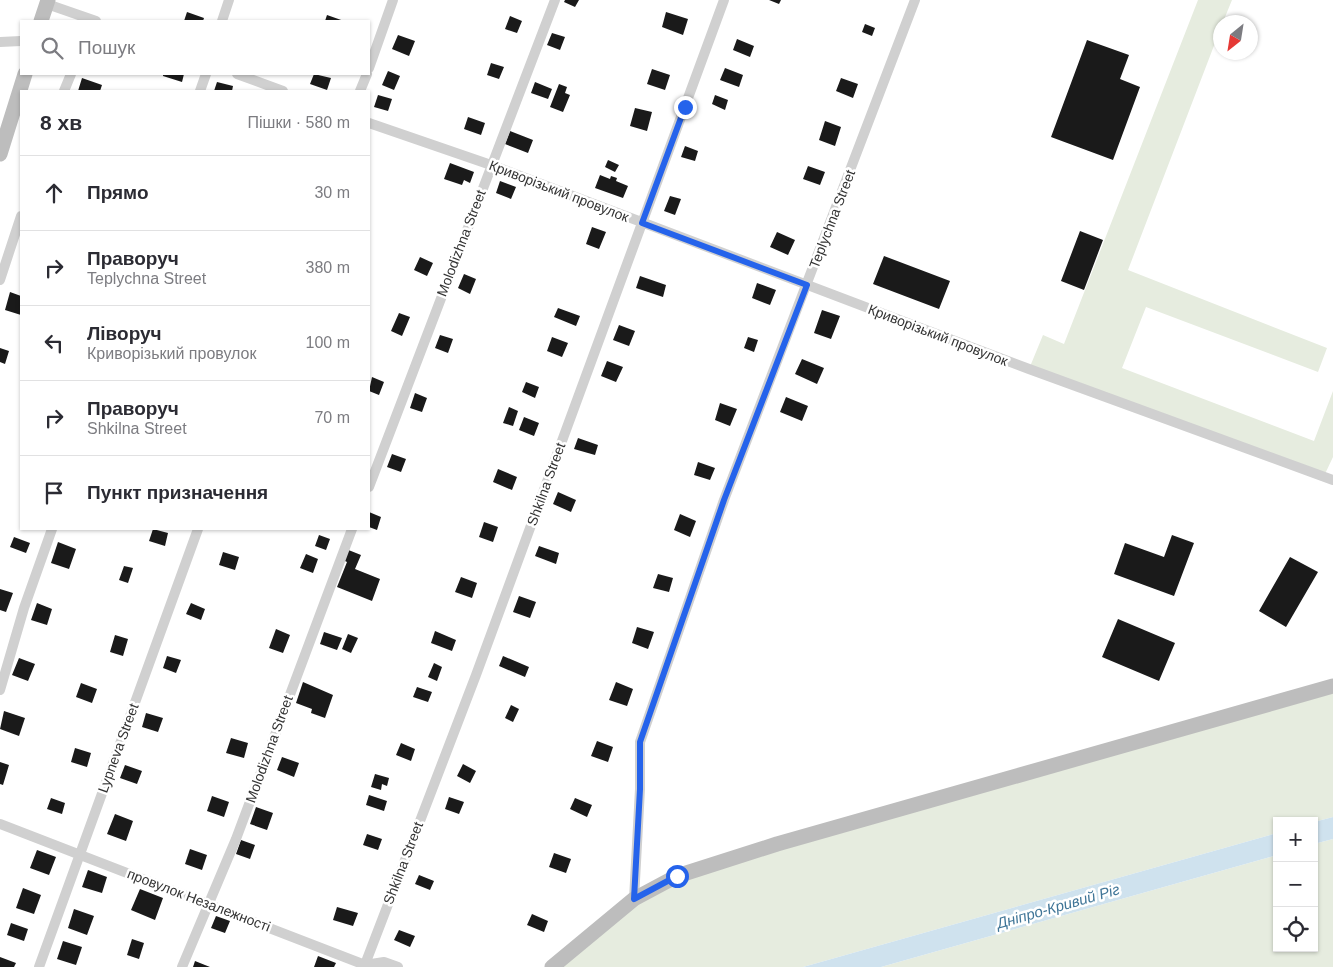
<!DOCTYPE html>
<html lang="uk">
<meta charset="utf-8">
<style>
body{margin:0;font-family:Arial,sans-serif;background:#f2f2f3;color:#2b2b33}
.controls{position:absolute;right:15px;bottom:15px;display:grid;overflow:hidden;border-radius:0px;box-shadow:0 1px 4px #0004}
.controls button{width:45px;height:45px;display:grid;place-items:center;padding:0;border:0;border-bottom:1px solid #e1e1e2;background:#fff;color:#2b2b33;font:25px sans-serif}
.compass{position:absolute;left:1213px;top:15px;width:45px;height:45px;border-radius:50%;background:#fff;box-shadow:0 1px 4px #0004;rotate:210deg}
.stop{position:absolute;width:15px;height:15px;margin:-11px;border:4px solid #2563eb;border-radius:50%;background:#fff}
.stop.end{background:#2563eb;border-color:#fff;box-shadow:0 1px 5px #0008}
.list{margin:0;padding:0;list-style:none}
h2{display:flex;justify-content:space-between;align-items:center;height:65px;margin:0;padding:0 20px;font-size:21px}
h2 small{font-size:16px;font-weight:400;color:#7c7c81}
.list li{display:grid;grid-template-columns:32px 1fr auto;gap:15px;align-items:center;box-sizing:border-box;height:75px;padding:0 20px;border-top:1px solid #e1e1e2}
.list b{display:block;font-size:19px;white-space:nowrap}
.list p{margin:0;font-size:16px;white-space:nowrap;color:#7c7c81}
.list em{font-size:16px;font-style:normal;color:#7c7c81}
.icon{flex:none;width:28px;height:28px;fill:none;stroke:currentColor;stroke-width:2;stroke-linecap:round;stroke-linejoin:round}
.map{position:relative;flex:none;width:1333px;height:967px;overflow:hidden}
.search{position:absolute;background:#fff;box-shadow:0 1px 4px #0004;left:20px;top:20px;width:350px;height:55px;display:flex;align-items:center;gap:12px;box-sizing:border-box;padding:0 18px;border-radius:0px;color:#7c7c81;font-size:19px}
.panel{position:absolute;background:#fff;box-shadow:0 1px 4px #0004;left:20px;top:90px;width:350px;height:440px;border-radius:0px}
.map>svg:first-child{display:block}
.green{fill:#e6ecdf}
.water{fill:#cfe2ee}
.building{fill:#1a1a1a}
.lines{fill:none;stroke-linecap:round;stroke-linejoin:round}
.street{stroke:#d0d0d0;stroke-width:10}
.secondary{stroke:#bdbdbd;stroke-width:15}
.route{stroke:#2563eb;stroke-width:6}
.labels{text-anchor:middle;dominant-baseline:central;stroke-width:5;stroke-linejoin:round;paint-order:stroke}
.street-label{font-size:14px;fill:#333;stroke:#fff}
.water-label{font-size:15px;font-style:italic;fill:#3f7597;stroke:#fff}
</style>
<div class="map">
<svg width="1333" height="967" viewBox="0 0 1333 967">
<rect width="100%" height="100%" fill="#fff"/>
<!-- green -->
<path class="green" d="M1198,0h34l-9,22h-3v8l-92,240 199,78 -9,24 -172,-65 -24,61 192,73 19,-50v66l-9,19 -295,-107 14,-34 21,9z
M1333,686v131l-19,5 -37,-1v12l-474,134h-251l125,-91z
M1333,839v128h-452l396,-112v93h37v-104z"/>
<!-- water -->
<path class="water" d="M1333,817v22l-19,5v-22z
M1277,833v22l-396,112h-78z"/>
<!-- building -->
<path class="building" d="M565,0h14l-4,7 -11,-5z
M769,0h12l-2,4z
M187,12l17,6 -1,3h-19z
M666,12l22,7 -5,16 -21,-8z
M327,15l17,6h-19z
M510,16l12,5 -5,12 -12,-4z
M865,24l10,4 -3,8 -10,-4z
M552,33l13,4 -5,13 -13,-5z
M398,35l17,6 -6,15 -17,-7z
M737,39l17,7 -4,11 -17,-7z
M1087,40l42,15 -9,24 20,8 -27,73 -62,-23z
M491,63l13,4 -5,12 -12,-4z
M725,68l18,7 -4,12 -19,-7z
M652,69l18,6 -5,15 -18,-6z
M388,71l12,5 -6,14 -12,-5z
M163,74h21l-2,8 -19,-6z
M314,74l17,4 -4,12 -17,-6z
M82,78l20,7 -2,6h-22z
M841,78l17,6 -5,14 -17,-7z
M217,82l16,4 -1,5h-18z
M535,82l17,7 -4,10 -17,-6z
M559,84l8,3 -2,6 5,2 -7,17 -13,-5z
M378,95l14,4 -4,12 -14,-4z
M715,95l13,5 -3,10 -13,-6z
M635,108l17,4 -5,19 -17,-5z
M468,117l17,6 -4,12 -17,-6z
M825,121l16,6 -6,19 -16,-6z
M510,131l23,9 -5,13 -23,-9z
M685,146l13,5 -3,10 -14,-4z
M608,160l11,5 -4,7 -10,-5z
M450,163l24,9 -4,11 -6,-3 -2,5 -18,-6z
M808,166l17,6 -5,13 -17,-6z
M600,175l10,4 1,-3 6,2 -1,3 12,5 -5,12 -28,-10z
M500,181l16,6 -5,12 -15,-6z
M670,196l11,3 -6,16 -11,-4z
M592,227l14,5 -7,17 -13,-5z
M1080,231l23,9 -19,50 -23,-9z
M777,232l18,8 -7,15 -18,-8z
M884,256l66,25 -11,28 -66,-25z
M420,257l13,6 -6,13 -13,-6z
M464,274l12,5 -6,15 -12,-6z
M640,276l26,9 -3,12 -27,-9z
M757,283l19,7 -6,15 -18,-7z
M10,292l11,4v19l-16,-5z
M558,308l22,8 -4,10 -22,-9z
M822,310l18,6 -9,23 -17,-6z
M399,313l11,4 -8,19 -11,-5z
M619,325l16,6 -6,15 -16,-6z
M440,335l13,4 -5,14 -13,-5z
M552,337l16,6 -6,14 -15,-6z
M748,337l10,3 -4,12 -10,-4z
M0,348l9,3 -4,13 -5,-2z
M802,359l22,9 -7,16 -22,-10z
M607,361l16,6 -7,15 -15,-6z
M372,377l12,5 -5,13 -10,-4z
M526,382l13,5 -4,11 -13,-6z
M415,393l12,5 -5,14 -12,-4z
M786,397l22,9 -6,15 -22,-9z
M720,403l17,6 -7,17 -15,-6z
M509,407l9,4 -5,15 -10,-3z
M524,417l15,6 -5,13 -15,-6z
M578,438l20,7 -3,10 -21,-6z
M392,454l14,5 -5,13 -14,-5z
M698,462l17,6 -5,12 -16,-5z
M498,469l19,8 -5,13 -19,-8z
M558,492l18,8 -5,12 -18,-8z
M369,512l12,5 -4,13 -8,-3z
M680,514l16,7 -6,16 -16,-7z
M484,522l14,5 -5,15 -14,-5z
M153,529l15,4 -3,13 -16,-5z
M319,535l11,4 -4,11 -11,-4z
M1172,535l22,8 -20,53 -60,-22 11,-31 39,14z
M14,537l16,6 -4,10 -16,-6z
M58,542l18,7 -7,20 -18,-6z
M539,546l20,7 -3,11 -21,-8z
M346,549l15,6 -6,14 25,10 -8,22 -35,-14 10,-25 -6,-3z
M223,552l16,5 -4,13 -16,-5z
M306,554l12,5 -5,14 -13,-5z
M1290,557l28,15 -32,55 -27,-16z
M124,566l9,2 -5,15 -9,-3z
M658,574l15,4 -4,14 -16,-4z
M461,577l16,6 -5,15 -17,-6z
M0,589l13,4 -7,19 -6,-2z
M519,596l17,6 -6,16 -17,-6z
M37,603l15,6 -5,16 -16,-5z
M191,603l14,6 -4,11 -15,-6z
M1118,619l57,24 -16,38 -57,-24z
M637,627l17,5 -6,17 -16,-6z
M276,629l14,6 -7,18 -14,-5z
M435,631l21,9 -4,11 -21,-8z
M324,632l18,6 -5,12 -17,-6z
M348,634l10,4 -7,15 -9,-4z
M115,635l13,4 -5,17 -13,-4z
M167,656l14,4 -5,13 -13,-5z
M503,656l26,11 -4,10 -26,-11z
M19,658l16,6 -7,17 -16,-6z
M434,663l8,4 -5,14 -9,-4z
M303,682l30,13 -8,23 -14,-5 1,-4 -16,-6z
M616,682l17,7 -6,17 -18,-6z
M81,683l16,6 -5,14 -16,-6z
M417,687l15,5 -4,10 -15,-5z
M511,705l8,4 -6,13 -8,-4z
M4,711l21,7 -6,18 -19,-7z
M146,713l17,5 -5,14 -16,-5z
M231,738l17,5 -4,15 -18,-5z
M597,741l16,6 -5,15 -17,-6z
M401,743l14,6 -4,12 -15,-6z
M75,748l16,5 -4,14 -16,-5z
M282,757l17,6 -5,14 -17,-7z
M0,762l9,3 -6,20 -3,-1z
M463,764l13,7 -6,12 -13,-7z
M125,765l17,6 -5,13 -17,-6z
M375,774l14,4 -2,8 -5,-2 -1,6 -10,-3z
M369,795l18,6 -3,10 -18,-6z
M212,796l17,6 -5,15 -17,-6z
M449,797l15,5 -5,12 -14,-5z
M51,798l14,5 -3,11 -15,-5z
M575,798l17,7 -5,12 -17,-8z
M256,807l17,6 -6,17 -17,-6z
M115,814l18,7 -7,20 -19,-7z
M367,834l15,5 -4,11 -15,-5z
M241,840l14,5 -5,14 -14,-5z
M190,849l17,6 -5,15 -17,-6z
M37,850l19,7 -7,18 -19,-7z
M554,853l17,6 -5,14 -17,-6z
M88,870l19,7 -5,16 -20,-6z
M419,875l15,6 -4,9 -15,-6z
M23,888l18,7 -7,19 -18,-6z
M140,889l23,9 -8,22 -24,-10z
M337,907l21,6 -5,13 -20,-6z
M74,909l20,7 -7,19 -19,-7z
M532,914l16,7 -4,11 -17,-7z
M216,916l14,5 -5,12 -14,-5z
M11,923l17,6 -4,12 -17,-6z
M399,930l16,6 -5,11 -16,-7z
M132,939l12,4 -5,16 -12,-4z
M63,941l19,6 -6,18 -19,-6z
M318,956l18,7 -2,4h-20z
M0,957l16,6 -2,4h-14z
M195,961l15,6h-17z"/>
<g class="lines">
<!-- street -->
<path class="street" d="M47,4l49,17
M222,21l7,-21
M0,42l21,-1
M369,68l24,-68
M237,74l46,17
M64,91l7,-17
M200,91l6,-17
M360,91l7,-17
M369,123l122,42 538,204 304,111
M0,280l21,-64
M369,487l186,-487
M0,690l24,-82 28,-79
M0,824l365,141 19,-3 14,5
M634,899l6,-110v-47l84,-242 191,-500
M39,967l159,-438
M182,967l54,-128 116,-310
M364,967l112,-292 248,-675"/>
<!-- secondary -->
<path class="secondary" d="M41,21l7,-21
M0,154l25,-80
M552,967l82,-68 43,-23 100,-32 556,-158"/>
</g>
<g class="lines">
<!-- route -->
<path class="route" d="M677,876l-43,23 6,-110v-47l84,-242 83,-215 -165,-62 43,-116"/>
</g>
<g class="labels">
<!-- street labels -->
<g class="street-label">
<text transform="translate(559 191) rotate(21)">Криворізький провулок</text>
<text transform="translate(832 219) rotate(-69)">Teplychna Street</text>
<text transform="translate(461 243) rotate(-69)">Molodizhna Street</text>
<text transform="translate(938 335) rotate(21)">Криворізький провулок</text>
<text transform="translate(546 484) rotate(-70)">Shkilna Street</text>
<text transform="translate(118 748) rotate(-70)">Lypneva Street</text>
<text transform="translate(269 749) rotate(-70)">Molodizhna Street</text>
<text transform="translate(403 863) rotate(-69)">Shkilna Street</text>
<text transform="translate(199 900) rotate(21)">провулок Незалежності</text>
</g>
<!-- water labels -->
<g class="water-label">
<text transform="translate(1058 906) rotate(-16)">Дніпро-Кривий Ріг</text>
</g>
</g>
</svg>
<div class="controls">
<button>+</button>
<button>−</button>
<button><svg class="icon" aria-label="locate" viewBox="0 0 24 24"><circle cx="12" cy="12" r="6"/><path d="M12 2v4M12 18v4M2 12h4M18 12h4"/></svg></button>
</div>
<svg class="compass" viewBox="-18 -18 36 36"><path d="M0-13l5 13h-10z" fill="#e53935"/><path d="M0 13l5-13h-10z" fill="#7c7c81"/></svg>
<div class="stop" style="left:677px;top:876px"></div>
<div class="stop end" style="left:685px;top:107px"></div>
<div class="search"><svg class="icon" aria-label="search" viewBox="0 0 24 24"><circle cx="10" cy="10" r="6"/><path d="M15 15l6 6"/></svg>Пошук</div>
<section class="panel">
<h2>8 хв<small>Пішки · 580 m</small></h2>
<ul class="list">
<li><svg class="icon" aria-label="ahead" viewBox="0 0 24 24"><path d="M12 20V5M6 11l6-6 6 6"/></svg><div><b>Прямо</b></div><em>30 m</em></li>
<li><svg class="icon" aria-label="right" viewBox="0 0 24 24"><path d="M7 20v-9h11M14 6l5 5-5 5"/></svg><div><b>Праворуч</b><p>Teplychna Street</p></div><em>380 m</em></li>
<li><svg class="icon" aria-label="left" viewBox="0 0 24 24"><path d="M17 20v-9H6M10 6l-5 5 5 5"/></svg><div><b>Ліворуч</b><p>Криворізький провулок</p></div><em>100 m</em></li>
<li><svg class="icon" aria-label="right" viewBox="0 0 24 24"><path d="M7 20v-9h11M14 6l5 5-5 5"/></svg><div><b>Праворуч</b><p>Shkilna Street</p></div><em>70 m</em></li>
<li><svg class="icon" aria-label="arrive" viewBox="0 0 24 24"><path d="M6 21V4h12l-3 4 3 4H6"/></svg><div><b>Пункт призначення</b></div></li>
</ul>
</section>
</div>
